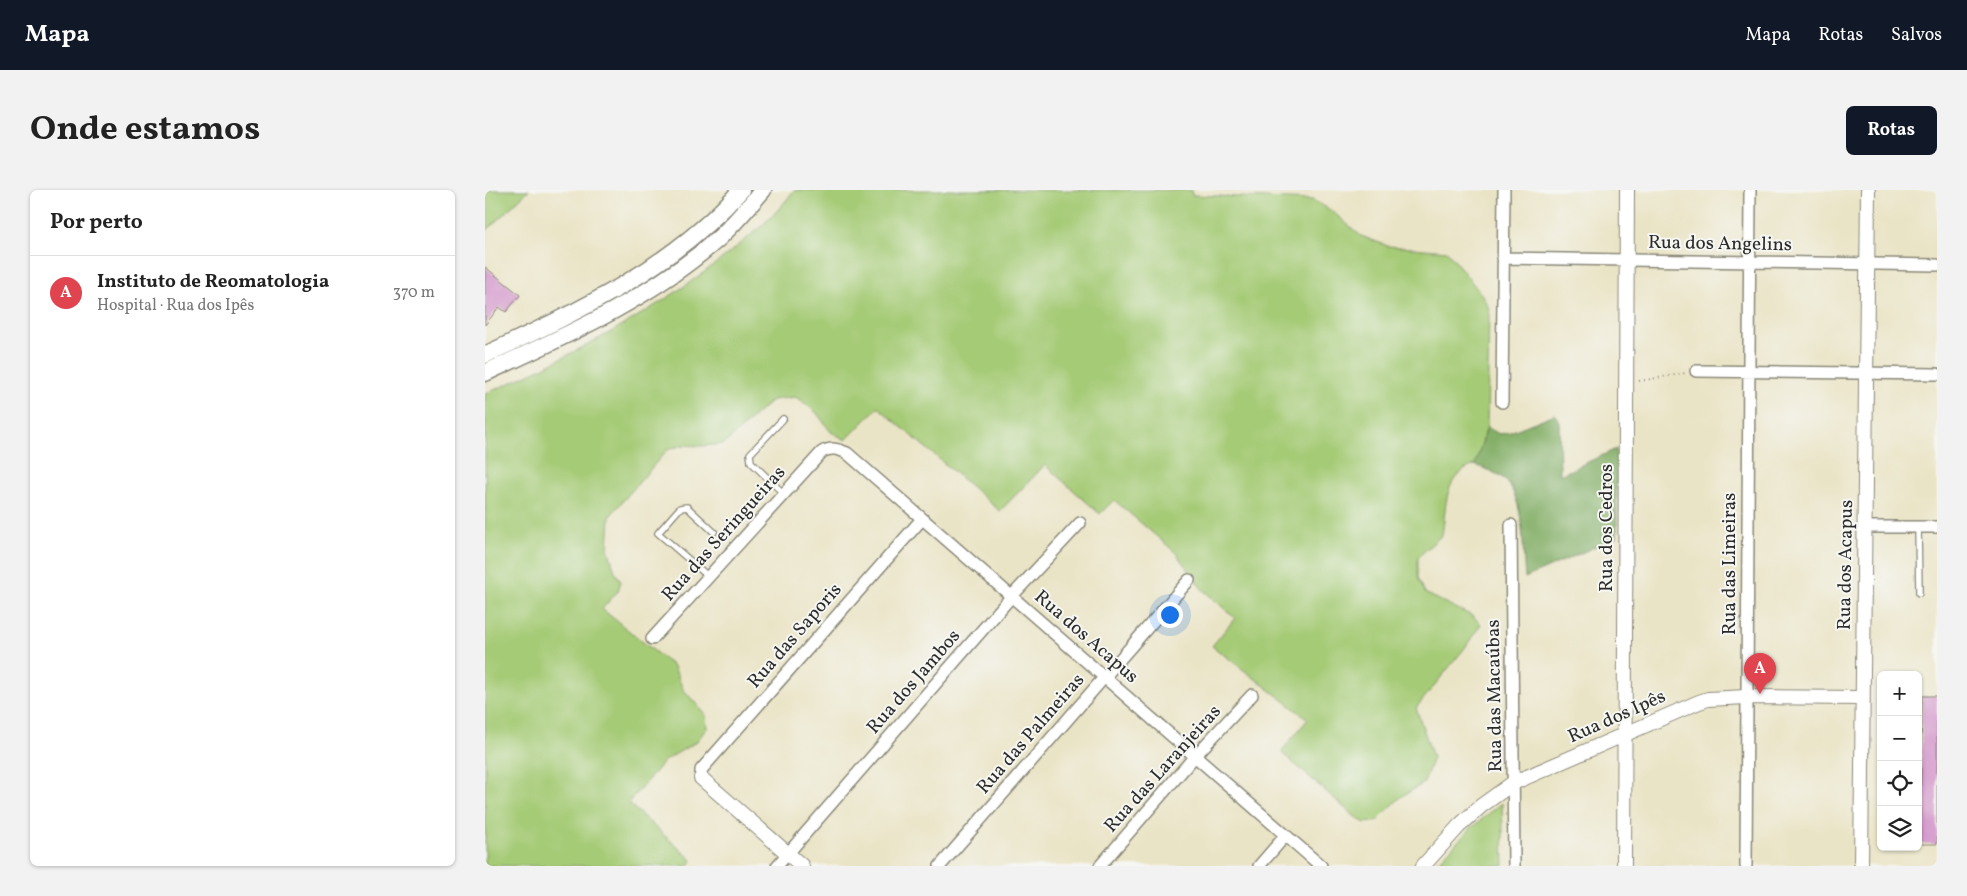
<!DOCTYPE html>
<html lang="pt">
<meta charset="utf-8">
<style>
body{margin:0;font-family:Vollkorn,serif;background:#f2f2f2;color:#222}
.controls{position:absolute;right:15px;bottom:15px;display:grid;overflow:hidden;border-radius:8px;box-shadow:0 1px 4px #0004}
.controls button{width:45px;height:45px;display:grid;place-items:center;padding:0;border:0;border-bottom:1px solid #e0e0e0;background:#fff;color:#222;font:25px sans-serif}
.you{position:absolute;left:684px;top:424px;width:18px;height:18px;margin:-12px;border:4px solid #fff;border-radius:50%;background:#1a73e8;box-shadow:0 0 0 8px #1a73e833}
.badge{display:grid;place-items:center;width:32px;height:32px;border-radius:50%;background:#111827;color:#fff;font-size:16px;font-weight:700}
.pin{position:absolute;translate:-50% -41px;filter:drop-shadow(0 1px 2px #0008)}
.pin::after{content:'';position:absolute;top:26px;width:18px;height:15px;background:inherit;clip-path:polygon(0 0,100% 0,50% 100%)}
.list{margin:0;padding:0;list-style:none}
h2{display:flex;justify-content:space-between;align-items:center;height:65px;margin:0;padding:0 20px;font-size:21px}
h2 small{font-size:16px;font-weight:400;color:#767676}
.list li{display:grid;grid-template-columns:32px 1fr auto;gap:15px;align-items:center;box-sizing:border-box;height:75px;padding:0 20px;border-top:1px solid #e0e0e0}
.list b{display:block;font-size:19px;white-space:nowrap}
.list p{margin:0;font-size:16px;white-space:nowrap;color:#767676}
.list em{font-size:16px;font-style:normal;color:#767676}
.icon{flex:none;width:28px;height:28px;fill:none;stroke:currentColor;stroke-width:2;stroke-linecap:round;stroke-linejoin:round}
.map{position:relative;flex:none;width:1452px;height:676px;overflow:hidden;border-radius:8px}
header{display:flex;align-items:center;gap:30px;box-sizing:border-box;height:70px;padding:0 25px;background:#111827;color:#fff}
header strong{font-size:24px}
nav{display:flex;gap:28px;margin-inline-start:auto;font-size:18px}
.intro{display:flex;align-items:center;justify-content:space-between;box-sizing:border-box;height:120px;padding:0 30px}
h1{margin:0;font-size:35px}
.button{padding:12px 22px;border-radius:8px;background:#111827;color:#fff;font-size:18px;font-weight:700}
main{display:flex;gap:30px;padding:0 30px}
aside{flex:1;background:#fff;border-radius:8px;box-shadow:0 1px 4px #0004}
.map>svg:first-child{display:block}
.green{fill:#a5cb76;stroke:#687b50}
.forest{fill:#84af67;stroke:#586d49}
.building{fill:#d395cb}
.lines{fill:none;stroke-linecap:round;stroke-linejoin:round}
.service-casing{stroke:#8a8878;stroke-width:8}
.minor-casing{stroke:#8a8878;stroke-width:14}
.tertiary-casing{stroke:#8a8878;stroke-width:16}
.secondary-casing{stroke:#8a8878;stroke-width:19}
.path{stroke:#8a8878;stroke-width:2;stroke-dasharray:1 4;stroke-linecap:butt}
.service{stroke:#fff;stroke-width:5.5}
.minor{stroke:#fff;stroke-width:11}
.tertiary{stroke:#fff;stroke-width:14}
.secondary{stroke:#fff;stroke-width:16}
.labels{text-anchor:middle;dominant-baseline:central;stroke-width:4;stroke-linejoin:round;paint-order:stroke}
.street-label{font-size:19px;fill:#2b2b2b;stroke:#f6f6f2}
</style>
<header>
<strong>Mapa</strong>
<nav><a>Mapa</a><a>Rotas</a><a>Salvos</a></nav>
</header>
<div class="intro"><h1>Onde estamos</h1><a class="button">Rotas</a></div>
<main>
<aside>
<h2>Por perto<small></small></h2>
<ul class="list">
<li><span class="badge" style="background:#e0444e">A</span><div><b>Instituto de Reomatologia</b><p>Hospital · Rua dos Ipês</p></div><em>370 m</em></li>
</ul>
</aside>
<div class="map">
<svg width="1452" height="676" viewBox="0 0 1452 676">
<rect width="100%" height="100%" fill="#f6f6f2"/>
<filter id="ink" filterUnits="userSpaceOnUse"><feTurbulence type="fractalNoise" baseFrequency=".02" numOctaves="2"/><feDisplacementMap in="SourceGraphic" scale="10" xChannelSelector="R" yChannelSelector="G"/><feConvolveMatrix kernelMatrix="1 2 1 2 8 2 1 2 1" color-interpolation-filters="sRGB"/></filter>
<filter id="wash" filterUnits="userSpaceOnUse"><feTurbulence type="fractalNoise" baseFrequency=".0096" numOctaves="4" result="noise"/><feDisplacementMap in="SourceGraphic" scale="20" xChannelSelector="R" yChannelSelector="G"/><feGaussianBlur stdDeviation="1.12" result="paint"/><feColorMatrix in="noise" values="0 0 0 0 0 0 0 0 0 0 0 0 0 0 0 0 0 1.4 0 .05"/><feComposite in="paint" operator="in"/></filter>
<g filter="url(#wash)">
<rect width="100%" height="100%" fill="#eae4c6"/>
<!-- green -->
<path class="green" d="M0,0h44l-44,42z
M309,0h397l1,5 121,5 19,11 29,25 27,10 59,5 35,44 7,14 -2,118 -12,38c-33,11 -28,42 -33,70l-24,22v20l7,16 47,23 9,8 -17,25 -48,59 17,49 -9,26 -23,14 -24,24 -12,2 -11,-7 -73,-64 27,-33 -96,-73 23,-28 -33,-29 -27,-37 -61,-52 -14,14 -55,-49 -45,46 -122,-104 -32,33 -15,-8 -15,-20 -20,-15 -24,3 -48,44 -22,2 -19,-1 -16,5 -57,66 -2,32 7,24 6,9 -3,10 -16,18 72,58 9,22 23,26 1,13 -11,14 -32,19 -36,42 64,57 -3,6h-204v-472c89,-39 174,-84 249,-145 22,-18 44,-36 60,-59z
M1017,613l2,63h-70l37,-38z"/>
<!-- forest -->
<path class="forest" d="M1070,224l4,8 1,53 56,-26 1,88 -92,41c-3,-29 1,-80 -22,-100 -8,-6 -18,-9 -28,-13l12,-38 12,7 11,-2z"/>
<g id="blocks">
<!-- building -->
<path class="building" d="M0,77l35,28 -14,17 -7,-5 -14,18z
M1437,506h15v148h-17z"/>
</g>
</g>
<g filter="url(#ink)">
<use href="#blocks" fill-opacity="0" stroke="#8a8878" stroke-width="1"/>
<g class="lines">
<defs>
<path id="service" d="M298,229l-33,35 1,8 33,32
M1433,337l1,66
M224,387l-51,-44 22,-25 7,-1 27,25"/>
<path id="minor" d="M1018,68l434,7
M1211,181l241,3
M1017,212l2,-212
M1026,335l3,341
M1380,337h72
M167,449l170,-187c9,-5 16,-3 25,1l474,413
M216,588v-8l221,-251
M292,676l234,-269 69,-74
M455,676l249,-286
M615,676l95,-110 57,-61
M774,676l27,-31
M1261,676l4,-676"/>
<path id="tertiary" d="M216,588l101,88
M938,676l36,-40 22,-20 32,-23 186,-81 9,-3 38,-2 116,1
M1139,676l3,-676
M1376,676l7,-676"/>
<path id="secondary" d="M0,165c94,-44 186,-86 256,-165
M0,183c82,-38 165,-74 234,-135 16,-15 30,-32 44,-48"/>
</defs>
<!-- service casing -->
<use href="#service" class="service-casing"/>
<!-- minor casing -->
<use href="#minor" class="minor-casing"/>
<!-- tertiary casing -->
<use href="#tertiary" class="tertiary-casing"/>
<!-- secondary casing -->
<use href="#secondary" class="secondary-casing"/>
<!-- path -->
<path class="path" d="M1154,191l47,-8"/>
<!-- service -->
<use href="#service" class="service"/>
<!-- minor -->
<use href="#minor" class="minor"/>
<!-- tertiary -->
<use href="#tertiary" class="tertiary"/>
<!-- secondary -->
<use href="#secondary" class="secondary"/>
</g>
</g>
<g class="labels">
<!-- street labels -->
<g class="street-label">
<text transform="translate(1235 54) rotate(1)">Rua dos Angelins</text>
<text transform="translate(1122 338) rotate(-90)">Rua dos Cedros</text>
<text transform="translate(239 344) rotate(-48)">Rua das Seringueiras</text>
<text transform="translate(1245 374) rotate(-90)">Rua das Limeiras</text>
<text transform="translate(1361 375) rotate(-89)">Rua dos Acapus</text>
<text transform="translate(310 446) rotate(-49)">Rua das Saporis</text>
<text transform="translate(601 447) rotate(41)">Rua dos Acapus</text>
<text transform="translate(429 492) rotate(-49)">Rua dos Jambos</text>
<text transform="translate(1010 506) rotate(-91)">Rua das Macaúbas</text>
<text transform="translate(1132 527) rotate(-24)">Rua dos Ipês</text>
<text transform="translate(546 544) rotate(-49)">Rua das Palmeiras</text>
<text transform="translate(678 579) rotate(-48)">Rua das Laranjeiras</text>
</g>
</g>
</svg>
<div class="controls">
<button>+</button>
<button>−</button>
<button><svg class="icon" aria-label="locate" viewBox="0 0 24 24"><circle cx="12" cy="12" r="6"/><path d="M12 2v4M12 18v4M2 12h4M18 12h4"/></svg></button>
<button><svg class="icon" aria-label="layers" viewBox="0 0 24 24"><path d="M12 4l9 5-9 5-9-5zM3 14l9 5 9-5"/></svg></button>
</div>
<div class="you"></div>
<div class="pin badge" style="left:1275px;top:504px;background:#e0444e">A</div>
</div>
</main>
